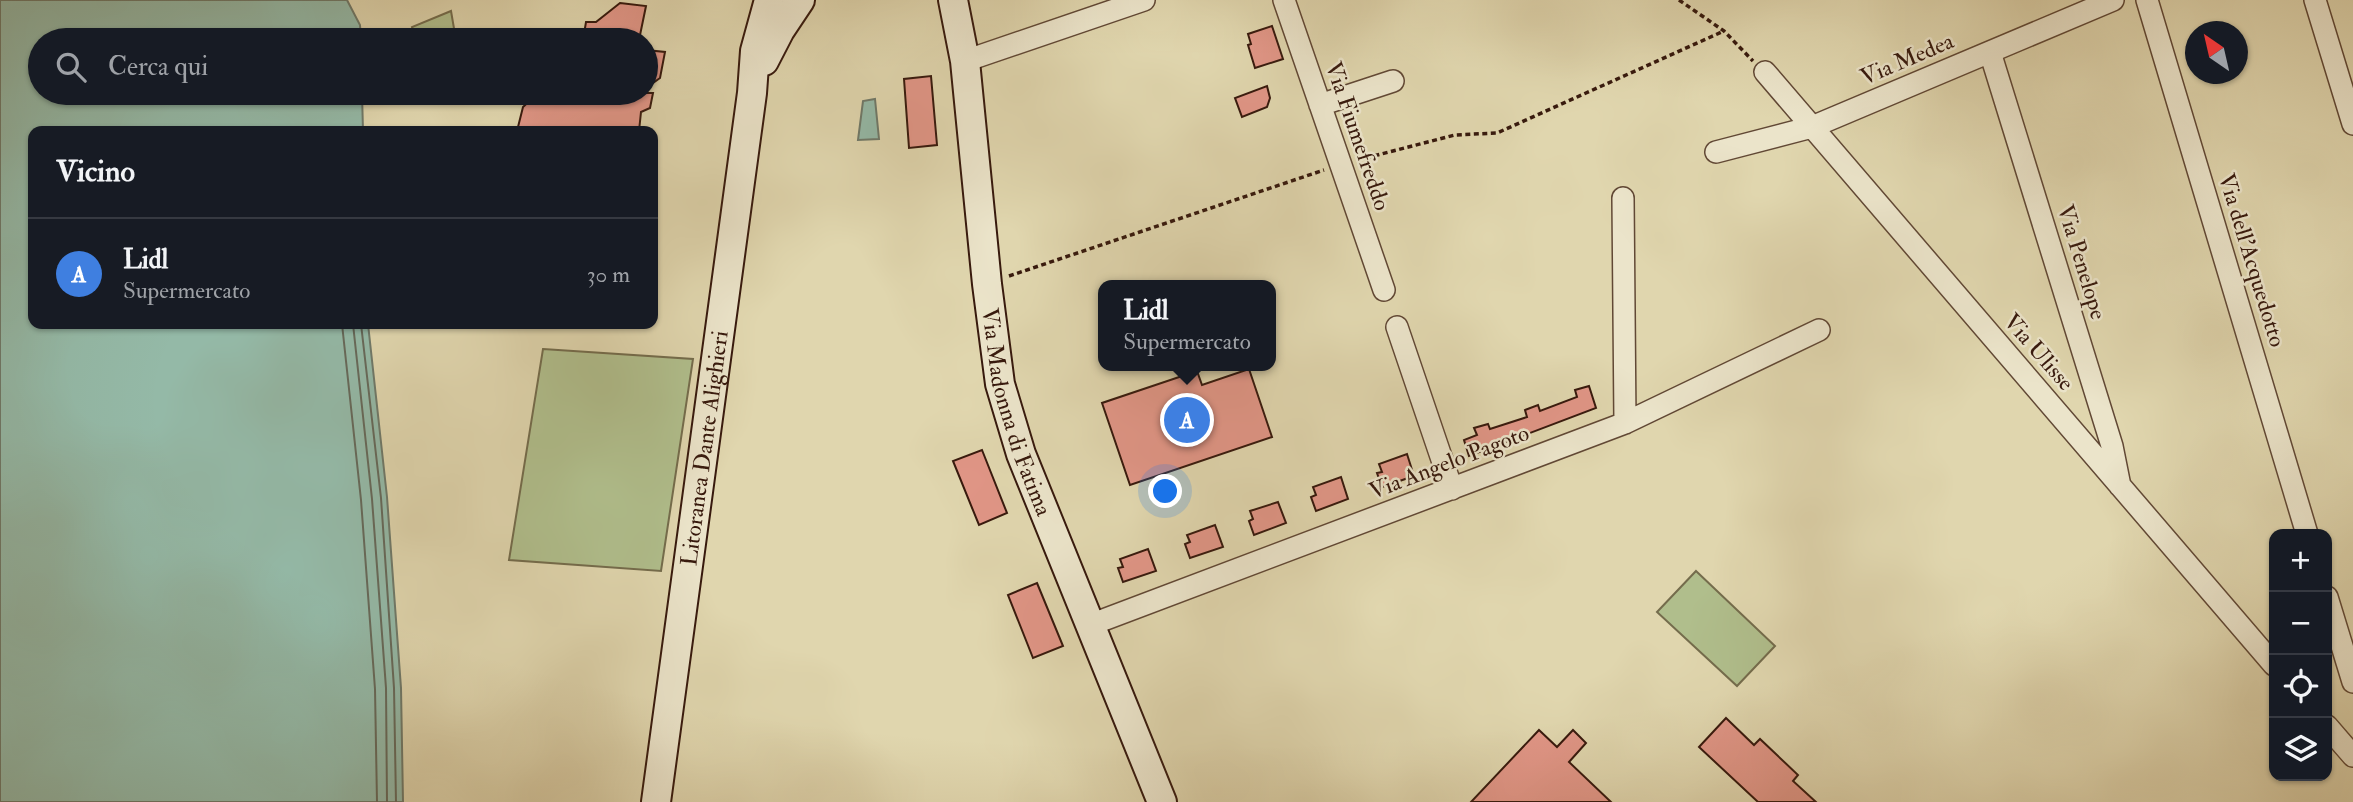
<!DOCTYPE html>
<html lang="it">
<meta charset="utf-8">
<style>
body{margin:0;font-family:"IM FELL Double Pica",serif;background:#20242c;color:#f1f3f6}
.controls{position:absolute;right:21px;bottom:21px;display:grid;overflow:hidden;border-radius:14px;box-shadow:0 2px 5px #0004}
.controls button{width:63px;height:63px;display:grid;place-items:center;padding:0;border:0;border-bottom:2px solid #363941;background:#171b24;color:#f1f3f6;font:35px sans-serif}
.compass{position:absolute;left:2185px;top:21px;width:63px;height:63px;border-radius:50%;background:#171b24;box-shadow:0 2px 5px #0004;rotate:326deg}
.you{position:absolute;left:1166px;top:492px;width:24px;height:24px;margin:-18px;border:5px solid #fff;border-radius:50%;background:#1a73e8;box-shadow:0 0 0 10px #1a73e833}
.badge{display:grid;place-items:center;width:46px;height:46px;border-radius:50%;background:#b45309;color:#fff;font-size:23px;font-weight:700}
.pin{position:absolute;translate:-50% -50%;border:4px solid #fff;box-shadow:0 2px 7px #0006}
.popup{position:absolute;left:1098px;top:280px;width:178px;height:91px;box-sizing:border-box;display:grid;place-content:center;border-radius:14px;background:#171b24;filter:drop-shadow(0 2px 5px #0005);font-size:23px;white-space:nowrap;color:#9ea1a6}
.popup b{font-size:26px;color:#f1f3f6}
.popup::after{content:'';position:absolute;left:50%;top:100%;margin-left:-14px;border:14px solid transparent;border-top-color:#171b24}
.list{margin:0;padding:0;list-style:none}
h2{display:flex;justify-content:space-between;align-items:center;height:91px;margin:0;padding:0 28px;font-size:30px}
h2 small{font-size:23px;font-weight:400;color:#9ea1a6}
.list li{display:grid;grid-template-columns:46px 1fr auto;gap:21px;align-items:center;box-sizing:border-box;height:112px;padding:0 28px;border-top:2px solid #363941}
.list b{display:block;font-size:26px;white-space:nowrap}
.list p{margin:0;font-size:23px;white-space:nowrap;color:#9ea1a6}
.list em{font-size:23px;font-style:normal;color:#9ea1a6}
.icon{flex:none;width:38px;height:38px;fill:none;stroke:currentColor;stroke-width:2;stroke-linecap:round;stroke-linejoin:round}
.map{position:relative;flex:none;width:2353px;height:802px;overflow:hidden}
.search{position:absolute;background:#171b24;box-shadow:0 2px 5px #0004;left:28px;top:28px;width:630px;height:77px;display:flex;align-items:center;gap:18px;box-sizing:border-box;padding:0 24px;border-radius:38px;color:#9ea1a6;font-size:26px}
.panel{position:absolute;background:#171b24;box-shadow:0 2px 5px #0004;left:28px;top:126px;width:630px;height:203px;border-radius:14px}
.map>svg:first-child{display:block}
.green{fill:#b0be8c;stroke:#746c4c;stroke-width:2}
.water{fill:#94b9a7;stroke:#6f7969;stroke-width:2}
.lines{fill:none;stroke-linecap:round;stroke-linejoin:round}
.shore{stroke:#66695a;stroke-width:2}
.building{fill:#e19687;stroke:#37190d;stroke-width:2}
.street-casing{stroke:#614835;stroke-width:24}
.secondary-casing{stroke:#37190d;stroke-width:32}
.path{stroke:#37190d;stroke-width:3.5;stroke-dasharray:5 3.5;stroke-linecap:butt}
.street{stroke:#ebe4ca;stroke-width:21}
.secondary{stroke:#ebe4ca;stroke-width:28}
.labels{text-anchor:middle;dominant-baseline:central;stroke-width:5;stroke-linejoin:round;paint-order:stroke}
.street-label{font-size:23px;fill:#37190d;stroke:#ebe4ca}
</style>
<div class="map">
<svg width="2353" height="802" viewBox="0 0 2353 802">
<rect width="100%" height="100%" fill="#e0d6ae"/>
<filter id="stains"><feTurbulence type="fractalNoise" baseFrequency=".00286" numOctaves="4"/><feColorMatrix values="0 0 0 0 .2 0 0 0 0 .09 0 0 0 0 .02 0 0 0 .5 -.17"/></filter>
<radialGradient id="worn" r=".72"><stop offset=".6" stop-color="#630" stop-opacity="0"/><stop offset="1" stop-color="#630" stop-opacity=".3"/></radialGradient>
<!-- green -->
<path class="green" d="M451,11l5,29h-41l-3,-13z
M543,349l150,10 -32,212 -152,-11z
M1696,571l79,75 -38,40 -80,-74z"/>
<!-- water -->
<path class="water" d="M0,0h347l13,25 1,15h-321v53h322l1,38h-330v193h335l19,173 14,191 2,114h-403z
M875,99l4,40 -21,1 5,-39z"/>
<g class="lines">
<!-- shore -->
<path class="shore" d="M342,324l19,176 14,189 2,113
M353,324l19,175 14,189 1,114
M361,324l20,174 13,190 2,114"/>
</g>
<!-- building -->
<path class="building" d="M620,3l26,3 -7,34h-56l3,-18h10z
M1272,26l11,33 -28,9 -7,-23 3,-1 -3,-10z
M646,50l19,2 -5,26 -14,10z
M931,76l6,69 -28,3 -5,-69z
M1267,86l3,12 -3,9 -25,10 -7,-19z
M538,93h115l-3,15 -9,4 -2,19h-122l6,-24z
M1249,369l23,68 -142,48 -28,-82 95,-32 5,14z
M1589,386l7,22 -127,48 -5,-16 13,-5 -3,-7 14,-4 2,5 37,-12 -2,-7 13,-5 2,6 37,-14 -2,-7z
M982,450l25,63 -28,12 -26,-64z
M1407,454l7,22 -32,11 -5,-14 5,-1 -3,-8z
M1341,477l7,22 -32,12 -5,-14 5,-2 -3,-8z
M1278,502l8,21 -32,12 -5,-14 4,-2 -3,-8z
M1215,525l8,22 -33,11 -5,-14 5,-2 -3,-7z
M1148,549l8,22 -33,11 -5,-14 5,-1 -3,-8z
M1037,583l26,63 -30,12 -25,-63z
M1726,718l28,27 6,-6 38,36 -5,6 23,21h-58l-59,-55z
M1539,730l18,17 16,-17 13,13 -17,19 42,40h-140z"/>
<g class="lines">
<defs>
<path id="street" d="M1284,0l100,290
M2147,0l160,534
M2315,0l38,124
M1990,52l122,394 8,40
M965,61l179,-61
M1765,72l509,593
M1320,105l73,-24
M1716,152l96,-25 301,-127
M1623,198l2,225
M1397,327l55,162
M2327,597l26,85
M1090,625l535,-202 194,-93
M2327,726l26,30"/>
<g id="secondary">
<path id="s1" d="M953,0l12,61 22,223 13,100 21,70 141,348"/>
<path d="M764,61l16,-31 20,-30"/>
<path id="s2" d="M656,802l96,-709 3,-42 14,-51"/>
</g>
</defs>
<!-- street casing -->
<use href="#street" class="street-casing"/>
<!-- secondary casing -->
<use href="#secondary" class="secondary-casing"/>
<!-- path -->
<path class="path" d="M1679,0l45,31 29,30
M1358,160l97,-25 42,-2 227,-102
M1009,276l315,-106"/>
<!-- street -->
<use href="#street" class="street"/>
<!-- secondary -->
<use href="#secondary" class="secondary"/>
</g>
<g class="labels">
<!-- street labels -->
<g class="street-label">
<text transform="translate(1907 59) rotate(-23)">Via Medea</text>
<text transform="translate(1358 136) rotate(71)">Via Fiumefreddo</text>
<text transform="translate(2252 260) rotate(73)">Via dell'Acquedotto</text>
<text transform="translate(2082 262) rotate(73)">Via Penelope</text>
<text transform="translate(2039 352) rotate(49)">Via Ulisse</text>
<text stroke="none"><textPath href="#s1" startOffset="418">Via Madonna di Fatima</textPath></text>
<text stroke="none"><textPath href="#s2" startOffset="357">Litoranea Dante Alighieri</textPath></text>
<text transform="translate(1449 462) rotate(-21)">Via Angelo Pagoto</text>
</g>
</g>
<rect width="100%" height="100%" filter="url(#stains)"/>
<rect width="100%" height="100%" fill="url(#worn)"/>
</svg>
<div class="controls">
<button>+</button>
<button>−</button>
<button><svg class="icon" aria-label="locate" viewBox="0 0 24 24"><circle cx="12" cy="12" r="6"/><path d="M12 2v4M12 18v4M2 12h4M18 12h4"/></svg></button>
<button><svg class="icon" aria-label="layers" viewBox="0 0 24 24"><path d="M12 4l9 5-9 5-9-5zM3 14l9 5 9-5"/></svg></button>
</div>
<svg class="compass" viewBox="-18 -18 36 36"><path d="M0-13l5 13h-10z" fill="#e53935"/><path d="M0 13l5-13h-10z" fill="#9ea1a6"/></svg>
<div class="you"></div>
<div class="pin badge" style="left:1187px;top:420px;background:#3f7fe0">A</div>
<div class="popup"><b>Lidl</b>Supermercato</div>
<div class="search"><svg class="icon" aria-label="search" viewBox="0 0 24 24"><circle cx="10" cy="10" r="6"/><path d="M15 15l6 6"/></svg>Cerca qui</div>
<section class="panel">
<h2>Vicino<small></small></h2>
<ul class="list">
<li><span class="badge" style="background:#3f7fe0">A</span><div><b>Lidl</b><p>Supermercato</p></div><em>30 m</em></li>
</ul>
</section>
</div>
